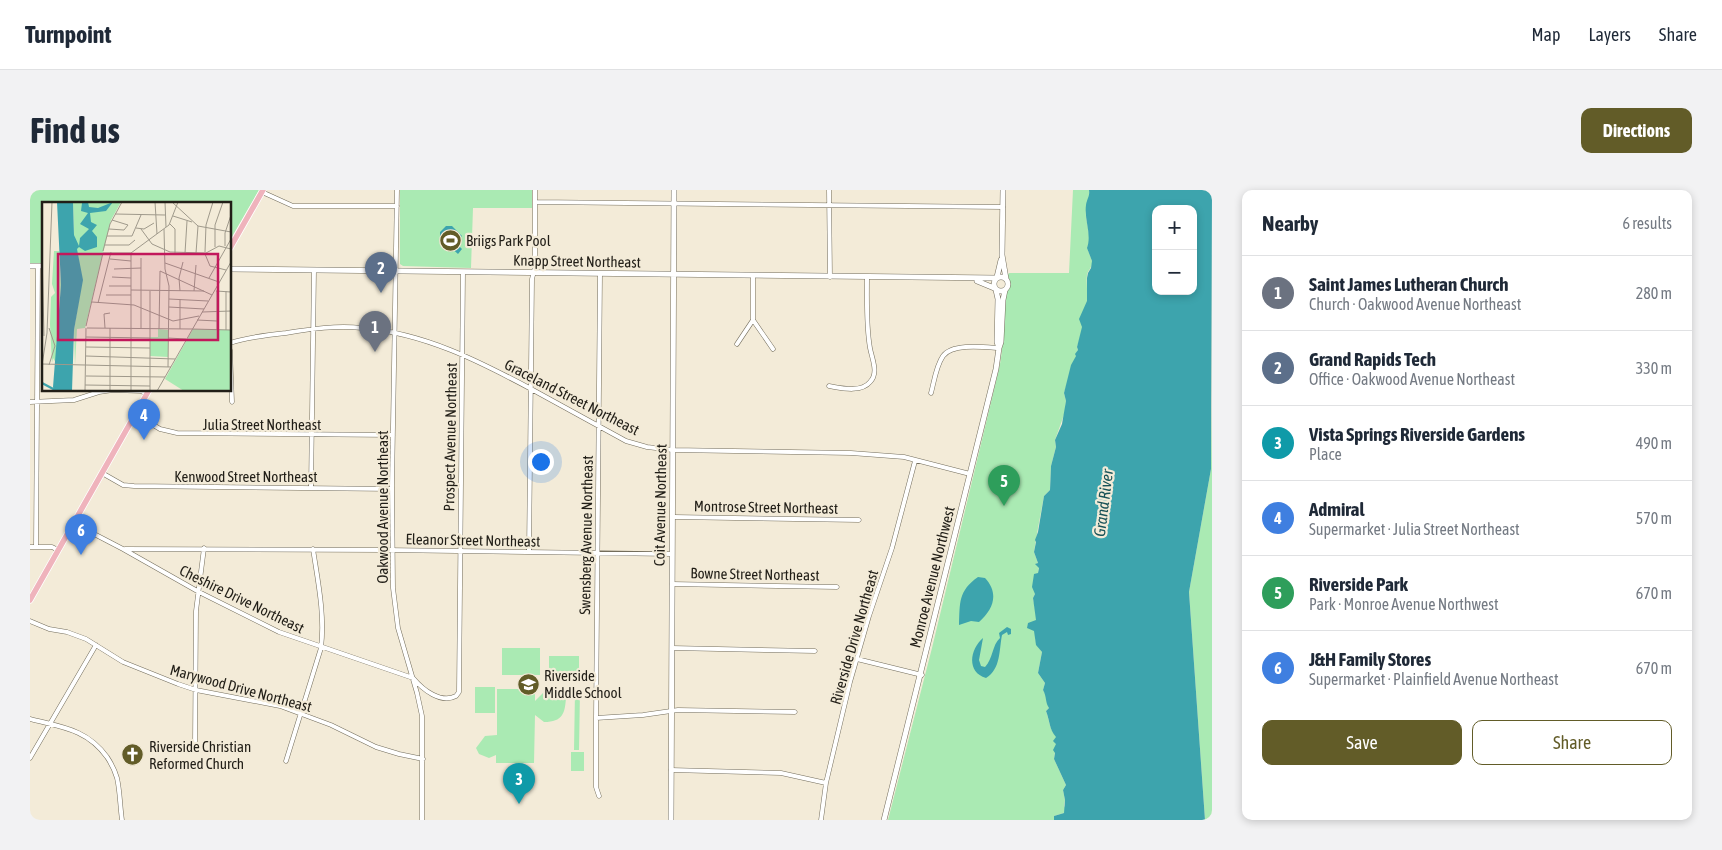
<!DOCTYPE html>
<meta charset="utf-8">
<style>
body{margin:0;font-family:"Asap Condensed",sans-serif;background:#f2f2f3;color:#1f2937}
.controls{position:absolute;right:15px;top:15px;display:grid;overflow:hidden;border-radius:10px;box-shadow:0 2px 8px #0003}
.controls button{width:45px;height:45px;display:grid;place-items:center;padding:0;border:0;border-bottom:1px solid #e0e1e3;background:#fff;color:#1f2937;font:25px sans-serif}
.you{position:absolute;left:510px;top:271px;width:18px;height:18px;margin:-12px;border:4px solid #fff;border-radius:50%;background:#1a73e8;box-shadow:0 0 0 8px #1a73e833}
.badge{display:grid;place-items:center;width:32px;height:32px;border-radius:50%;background:#625c28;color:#fff;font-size:16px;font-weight:700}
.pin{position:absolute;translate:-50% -41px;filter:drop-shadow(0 1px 2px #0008)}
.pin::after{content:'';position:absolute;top:26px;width:18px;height:15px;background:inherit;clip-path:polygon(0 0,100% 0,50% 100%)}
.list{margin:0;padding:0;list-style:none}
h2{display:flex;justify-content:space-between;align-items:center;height:65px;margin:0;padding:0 20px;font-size:21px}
h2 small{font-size:16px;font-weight:400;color:#747a83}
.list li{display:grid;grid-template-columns:32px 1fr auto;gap:15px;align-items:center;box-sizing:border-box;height:75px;padding:0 20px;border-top:1px solid #e0e1e3}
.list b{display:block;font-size:19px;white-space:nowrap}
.list p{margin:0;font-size:16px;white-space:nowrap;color:#747a83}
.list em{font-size:16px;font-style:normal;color:#747a83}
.actions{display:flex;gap:10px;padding:15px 20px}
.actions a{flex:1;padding:11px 0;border:1px solid #625c28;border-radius:10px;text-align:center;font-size:18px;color:#625c28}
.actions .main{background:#625c28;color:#fff}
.map{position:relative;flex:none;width:1182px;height:630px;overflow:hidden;border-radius:10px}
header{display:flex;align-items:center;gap:30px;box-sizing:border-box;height:70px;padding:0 25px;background:#fff;border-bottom:1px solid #e0e1e3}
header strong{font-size:24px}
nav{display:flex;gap:28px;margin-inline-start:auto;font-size:18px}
.intro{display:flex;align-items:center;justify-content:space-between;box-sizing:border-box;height:120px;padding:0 30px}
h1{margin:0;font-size:35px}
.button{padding:12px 22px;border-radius:10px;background:#625c28;color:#fff;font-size:18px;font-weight:700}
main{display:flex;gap:30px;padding:0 30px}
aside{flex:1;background:#fff;border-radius:10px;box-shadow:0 2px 8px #0003}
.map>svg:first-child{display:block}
.green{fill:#aaeab3}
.water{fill:#3da4ad;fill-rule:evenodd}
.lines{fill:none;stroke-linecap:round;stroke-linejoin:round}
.street-casing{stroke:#736d5c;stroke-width:5}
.secondary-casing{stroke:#736d5c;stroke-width:6}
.primary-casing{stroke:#fff;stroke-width:7}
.street{stroke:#fff;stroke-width:4}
.secondary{stroke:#fff;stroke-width:5}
.primary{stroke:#efb3bc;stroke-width:5.5}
.labels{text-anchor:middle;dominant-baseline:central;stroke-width:4.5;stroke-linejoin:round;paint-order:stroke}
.poi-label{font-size:15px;fill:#211e17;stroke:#f3ebd8;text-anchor:start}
.street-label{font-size:15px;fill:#211e17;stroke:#f3ebd8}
.water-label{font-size:16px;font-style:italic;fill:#195358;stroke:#f3ebd8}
.inset-river{fill:none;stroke:#3da4ad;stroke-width:2.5}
.inset-road{fill:none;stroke:#9f998b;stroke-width:1}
.view{fill:#c2185b;fill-opacity:0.15;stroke:#c2185b;stroke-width:2.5}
.inset-edge{fill:none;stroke:#211e17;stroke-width:2.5}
</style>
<header>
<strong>Turnpoint</strong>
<nav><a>Map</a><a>Layers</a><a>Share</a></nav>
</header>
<div class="intro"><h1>Find us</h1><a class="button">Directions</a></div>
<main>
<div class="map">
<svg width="1182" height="630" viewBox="0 0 1182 630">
<rect width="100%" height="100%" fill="#f3ebd8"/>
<!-- green -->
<path class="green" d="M0,0h229l-29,50v-36h-186v60h-14z
M370,0h132v18h-59l-2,60 -68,-2 -3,-2z
M1043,0h16c2,8 -4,17 -3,26 1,9 4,18 3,27 -1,6 -2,1 -1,7 1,4 3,7 4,11 1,6 -4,9 -5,14 -1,9 1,18 0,27 -1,15 -5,31 -10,45l1,3 -14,43 2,8 -1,11 -10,28 1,7 -5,19 -1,24 -6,6 -6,32 -4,24 4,11 -2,1 3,3 -4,27 -2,4c1,7 4,17 3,23 -1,14 -3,19 6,31l-4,21 7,10 -2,7 4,7 2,11 -3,3c4,11 3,18 11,26l-3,22 12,26 -3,5 2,10 -1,6 2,3 -2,4 -10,3v4h-166l44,-172 67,-279c5,-23 4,-44 5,-67 1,-13 7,-11 4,-27l1,-2h60z
M1182,215v415h-7l-16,-228 22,-123z
M472,458h38v27h-38z
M519,466h30v16h-30z
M445,497h20v26h-20z
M467,499h38v12l8,-8h19l4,4c-1,16 -3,25 -22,25l-9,-7 -1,48h-38v-8l-7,3 -10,-4 -3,-6 9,-12 12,-1z
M545,501h5l-1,59h-5z
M541,562h13v19h-13z"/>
<!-- water -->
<path class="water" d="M1059,0h123l-1,279 -22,123 16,228h-151v-4l10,-3 1,-13 -2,-10 3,-5 -12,-26 1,-6 -2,-3 3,-6 -3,-3 3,-4c-7,-8 -6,-16 -10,-26l3,-3c-4,-6 -2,-11 -6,-18l2,-7 -7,-10 4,-21 -6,-7 -2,-14 -7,-3 1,-5 8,-3 -3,-22 2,-4 -3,-7 2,-13 4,-1 1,-5 -4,-4 3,-1 -4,-11 2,-10 -1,-2 3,-8 6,-36 6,-6 1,-24 5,-19 -1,-7 7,-16 4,-23 -2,-8 7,-28 5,-9 -1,-2 3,-4 -1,-3 5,-20 -3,-8 8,-18v-23l1,-5 3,-5 1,-7 -5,-13c5,-14 -3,-28 -1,-43 1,-6 4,-9 3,-15zM1126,19h37v82h-37z
M416,36h6l10,10 -7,6 7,7 -4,5 -18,-16v-6z
M948,387l7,1c14,15 9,31 -6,44l-8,-1 -12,4c1,-22 -1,-34 19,-48z
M977,437l4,2v5l-3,1 -1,-3 -5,3c-3,15 -1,34 -16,43 -20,-6 -16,-29 -3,-40l-4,22 2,6 4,1c8,-8 7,-22 15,-29l-1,-5z"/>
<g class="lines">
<defs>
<path id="street" d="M367,0l-5,295 1,103 5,40 19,65 5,23v104
M799,0l1,87
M232,2l31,14h104
M505,12l468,5
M723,86v44
M723,130l20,29
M200,153c18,-6 37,-8 56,-10 25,-4 51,-8 76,-5 62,5 117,33 171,62 31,17 62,34 93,51l21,6 26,3 178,3 53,4 66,17
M707,154l16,-24
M200,160l2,52
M799,196c12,2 32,7 41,-4 9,-9 2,-23 0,-34 -4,-23 -3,-47 -3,-70
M901,203c3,-11 5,-27 12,-37 9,-13 41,-9 56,-8
M0,212l44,-2 25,-8 14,-2 28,1 6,3
M105,224l25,15 17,4 216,2
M72,283l21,12 11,1 258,3
M281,298l3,-218
M644,327l185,3
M43,333l50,26 76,43 80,40 134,46c10,12 28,26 43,18l3,-4 4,-420
M0,357h22l6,3
M6,357l2,-281
M95,359l261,1 286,4
M499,362l3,-273 3,-12v-77
M642,394l165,3
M0,431l19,8 18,3 19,7 37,23 55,22 18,6 84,16 51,19 45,22 23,7 24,5
M642,458l143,3
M827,469l65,16
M566,528l47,-3 35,-5 117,2
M0,529c31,8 57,10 77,38 4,6 8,14 10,21 3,13 3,28 5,42
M165,555l1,-134 8,-63
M0,568l66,-113
M256,571l35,-113c4,-33 -3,-66 -8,-99
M641,580l110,3 45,10
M569,606l-3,-9v-69l4,-444
M791,630l5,-37 24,-101 19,-66 23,-68 23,-87"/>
<path id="secondary" d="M973,0l-1,65 4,24
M0,76h14
M200,79l766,9
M964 94a7 7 0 1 1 14 0a7 7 0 1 1-14 0Z
M967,87l4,-17
M947,91l17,7
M966,100l2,9 -1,43 2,6
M641,630l3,-630
M854,630l112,-451 3,-21 2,-6 2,-42 2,-10"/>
<path id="primary" d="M200,58l33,-58
M0,410l119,-210"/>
</defs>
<!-- street casing -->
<use href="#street" class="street-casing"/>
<!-- secondary casing -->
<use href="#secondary" class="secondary-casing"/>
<!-- primary casing -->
<use href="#primary" class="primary-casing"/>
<!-- street -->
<use href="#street" class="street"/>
<!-- secondary -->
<use href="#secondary" class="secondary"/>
<!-- primary -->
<use href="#primary" class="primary"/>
</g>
<!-- icons -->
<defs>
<symbol id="stadium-disc" viewBox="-11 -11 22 22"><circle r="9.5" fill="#625c28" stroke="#f3ebd8"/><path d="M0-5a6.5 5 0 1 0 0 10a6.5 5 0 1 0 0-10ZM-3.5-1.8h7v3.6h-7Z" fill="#fff"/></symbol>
<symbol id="school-disc" viewBox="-11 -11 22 22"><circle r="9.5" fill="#625c28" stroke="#f3ebd8"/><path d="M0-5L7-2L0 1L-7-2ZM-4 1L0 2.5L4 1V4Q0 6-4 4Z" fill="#fff"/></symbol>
<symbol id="church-disc" viewBox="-11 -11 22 22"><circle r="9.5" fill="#625c28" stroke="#f3ebd8"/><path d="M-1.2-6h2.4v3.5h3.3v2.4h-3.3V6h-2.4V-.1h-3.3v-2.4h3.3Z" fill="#fff"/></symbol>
</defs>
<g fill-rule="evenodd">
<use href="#stadium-disc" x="408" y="38" width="25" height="25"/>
<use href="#school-disc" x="486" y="482" width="25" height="25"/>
<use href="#church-disc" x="90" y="552" width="25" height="25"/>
</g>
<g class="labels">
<!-- poi labels -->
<g class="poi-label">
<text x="436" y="50">Briigs Park Pool</text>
<text x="514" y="485">Riverside<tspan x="514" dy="17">Middle School</tspan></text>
<text x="119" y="556">Riverside Christian<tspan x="119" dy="17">Reformed Church</tspan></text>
</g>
<!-- street labels -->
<g class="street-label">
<text transform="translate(547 71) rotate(1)">Knapp Street Northeast</text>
<text transform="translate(542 207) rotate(27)">Graceland Street Northeast</text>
<text x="232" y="234">Julia Street Northeast</text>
<text transform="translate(420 247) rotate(-89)">Prospect Avenue Northeast</text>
<text x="216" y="286">Kenwood Street Northeast</text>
<text transform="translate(630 315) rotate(-89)">Coit Avenue Northeast</text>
<text transform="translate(352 317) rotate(-90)">Oakwood Avenue Northeast</text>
<text transform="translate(736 317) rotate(1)">Montrose Street Northeast</text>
<text transform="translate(556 345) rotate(-89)">Swensberg Avenue Northeast</text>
<text transform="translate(443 350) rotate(1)">Eleanor Street Northeast</text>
<text transform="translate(725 384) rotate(1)">Bowne Street Northeast</text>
<text transform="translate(902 387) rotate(-76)">Monroe Avenue Northwest</text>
<text transform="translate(212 409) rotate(26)">Cheshire Drive Northeast</text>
<text transform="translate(824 447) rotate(-74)">Riverside Drive Northeast</text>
<text transform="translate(211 498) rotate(15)">Marywood Drive Northeast</text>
</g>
<!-- water labels -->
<g class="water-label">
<text transform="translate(1073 313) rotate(-83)">Grand River</text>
</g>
</g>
<!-- overview -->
<g transform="translate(12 12)">
<rect width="189" height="189" fill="#f3ebd8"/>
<path d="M31,0h48l-10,18 -26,108 -8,1 -2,36 -1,-35 8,-50 -8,-45zM12,49h5l2,34 -4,67 -1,11 -3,-5 -1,5 -2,-39 1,-27 4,-4 -3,-9zM116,127l10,1v27l-18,-1v-19h8zM151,127l38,1v61h-47l-19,-12z" fill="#aaeab3"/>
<path d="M15,0h16l1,33 5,11 1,-8 9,-9 -9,-5 8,-11 -7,-2 1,-8 6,-1 1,5 9,1 15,-6 -7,9 -16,2 1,9 6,3 -5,6 5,6v10l-12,4 -6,-4 -2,2 6,31 -9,50 -2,61h-18l-1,-4 8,-102z" fill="#3da4ad"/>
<path class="inset-river" d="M0,181l15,8"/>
<path class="inset-road" d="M113,0l2,32M123,0l1,25M130,0l26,24 33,6M73,12l50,1M131,14l19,6M128,22l5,5v24M94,26l8,1 10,-6M67,27l15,1 4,-5 -16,-5M99,27l11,15 18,8 36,1M122,27l1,40 4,17 -1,81M65,34h25M90,34l9,-21M63,43h24l6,-5M183,44v-13l6,-18M173,45v-22l8,-23M61,49l7,-27 12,-22M0,50l2,84M163,50l1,-27 7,-23M61,51h28M143,51l2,-32M154,51l2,-27M164,51l13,-7 12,3M163,52l5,12 16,4M68,57l21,2M123,61l54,19M72,67l27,-1M70,75l19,1M167,76l22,-39M67,84h22M89,88l73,1M138,89l-1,-13 4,-16M152,89l2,-26M174,89l15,1M64,93h25M127,97l39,2M50,100l42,3 39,16 26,-5M56,101l13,-51M127,105l35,2M160,110l29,-1M155,118l20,1M44,124l17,-73M45,126l105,1M63,126l-1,-14 6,-1M68,126v63M99,126v-70M117,127l1,-58 52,24M138,127v-30M150,127l39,1M175,127v-38M184,128v-39M44,135l64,1M126,136l18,1M44,145l64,1M44,154l89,3M0,162l129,3M0,163l5,-32 5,-131M7,163l6,-19 -6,-18M44,174l79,1M43,183l65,1M43,189l1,-63M89,189v-138l38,-28 9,-23M108,189v-100M115,189l74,-129"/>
<path class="view" d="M16,52h160v86h-160z"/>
<rect width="189" height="189" class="inset-edge"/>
</g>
</svg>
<div class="controls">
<button>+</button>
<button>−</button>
</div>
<div class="you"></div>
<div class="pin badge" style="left:345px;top:162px;background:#6b7280">1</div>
<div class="pin badge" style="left:351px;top:103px;background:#5c6f8a">2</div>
<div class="pin badge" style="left:489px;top:614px;background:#0f9aa8">3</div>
<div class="pin badge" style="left:114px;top:250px;background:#3f7fe0">4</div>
<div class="pin badge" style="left:974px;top:316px;background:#2e9e5b">5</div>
<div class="pin badge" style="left:51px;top:365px;background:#3f7fe0">6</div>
</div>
<aside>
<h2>Nearby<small>6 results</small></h2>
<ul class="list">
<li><span class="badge" style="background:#6b7280">1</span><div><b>Saint James Lutheran Church</b><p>Church · Oakwood Avenue Northeast</p></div><em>280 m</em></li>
<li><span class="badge" style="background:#5c6f8a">2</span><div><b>Grand Rapids Tech</b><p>Office · Oakwood Avenue Northeast</p></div><em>330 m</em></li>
<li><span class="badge" style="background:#0f9aa8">3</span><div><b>Vista Springs Riverside Gardens</b><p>Place</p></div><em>490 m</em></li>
<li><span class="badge" style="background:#3f7fe0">4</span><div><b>Admiral</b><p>Supermarket · Julia Street Northeast</p></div><em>570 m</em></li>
<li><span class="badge" style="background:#2e9e5b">5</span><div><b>Riverside Park</b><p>Park · Monroe Avenue Northwest</p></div><em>670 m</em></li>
<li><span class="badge" style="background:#3f7fe0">6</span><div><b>J&amp;H Family Stores</b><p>Supermarket · Plainfield Avenue Northeast</p></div><em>670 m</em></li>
</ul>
<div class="actions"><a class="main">Save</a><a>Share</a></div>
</aside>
</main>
